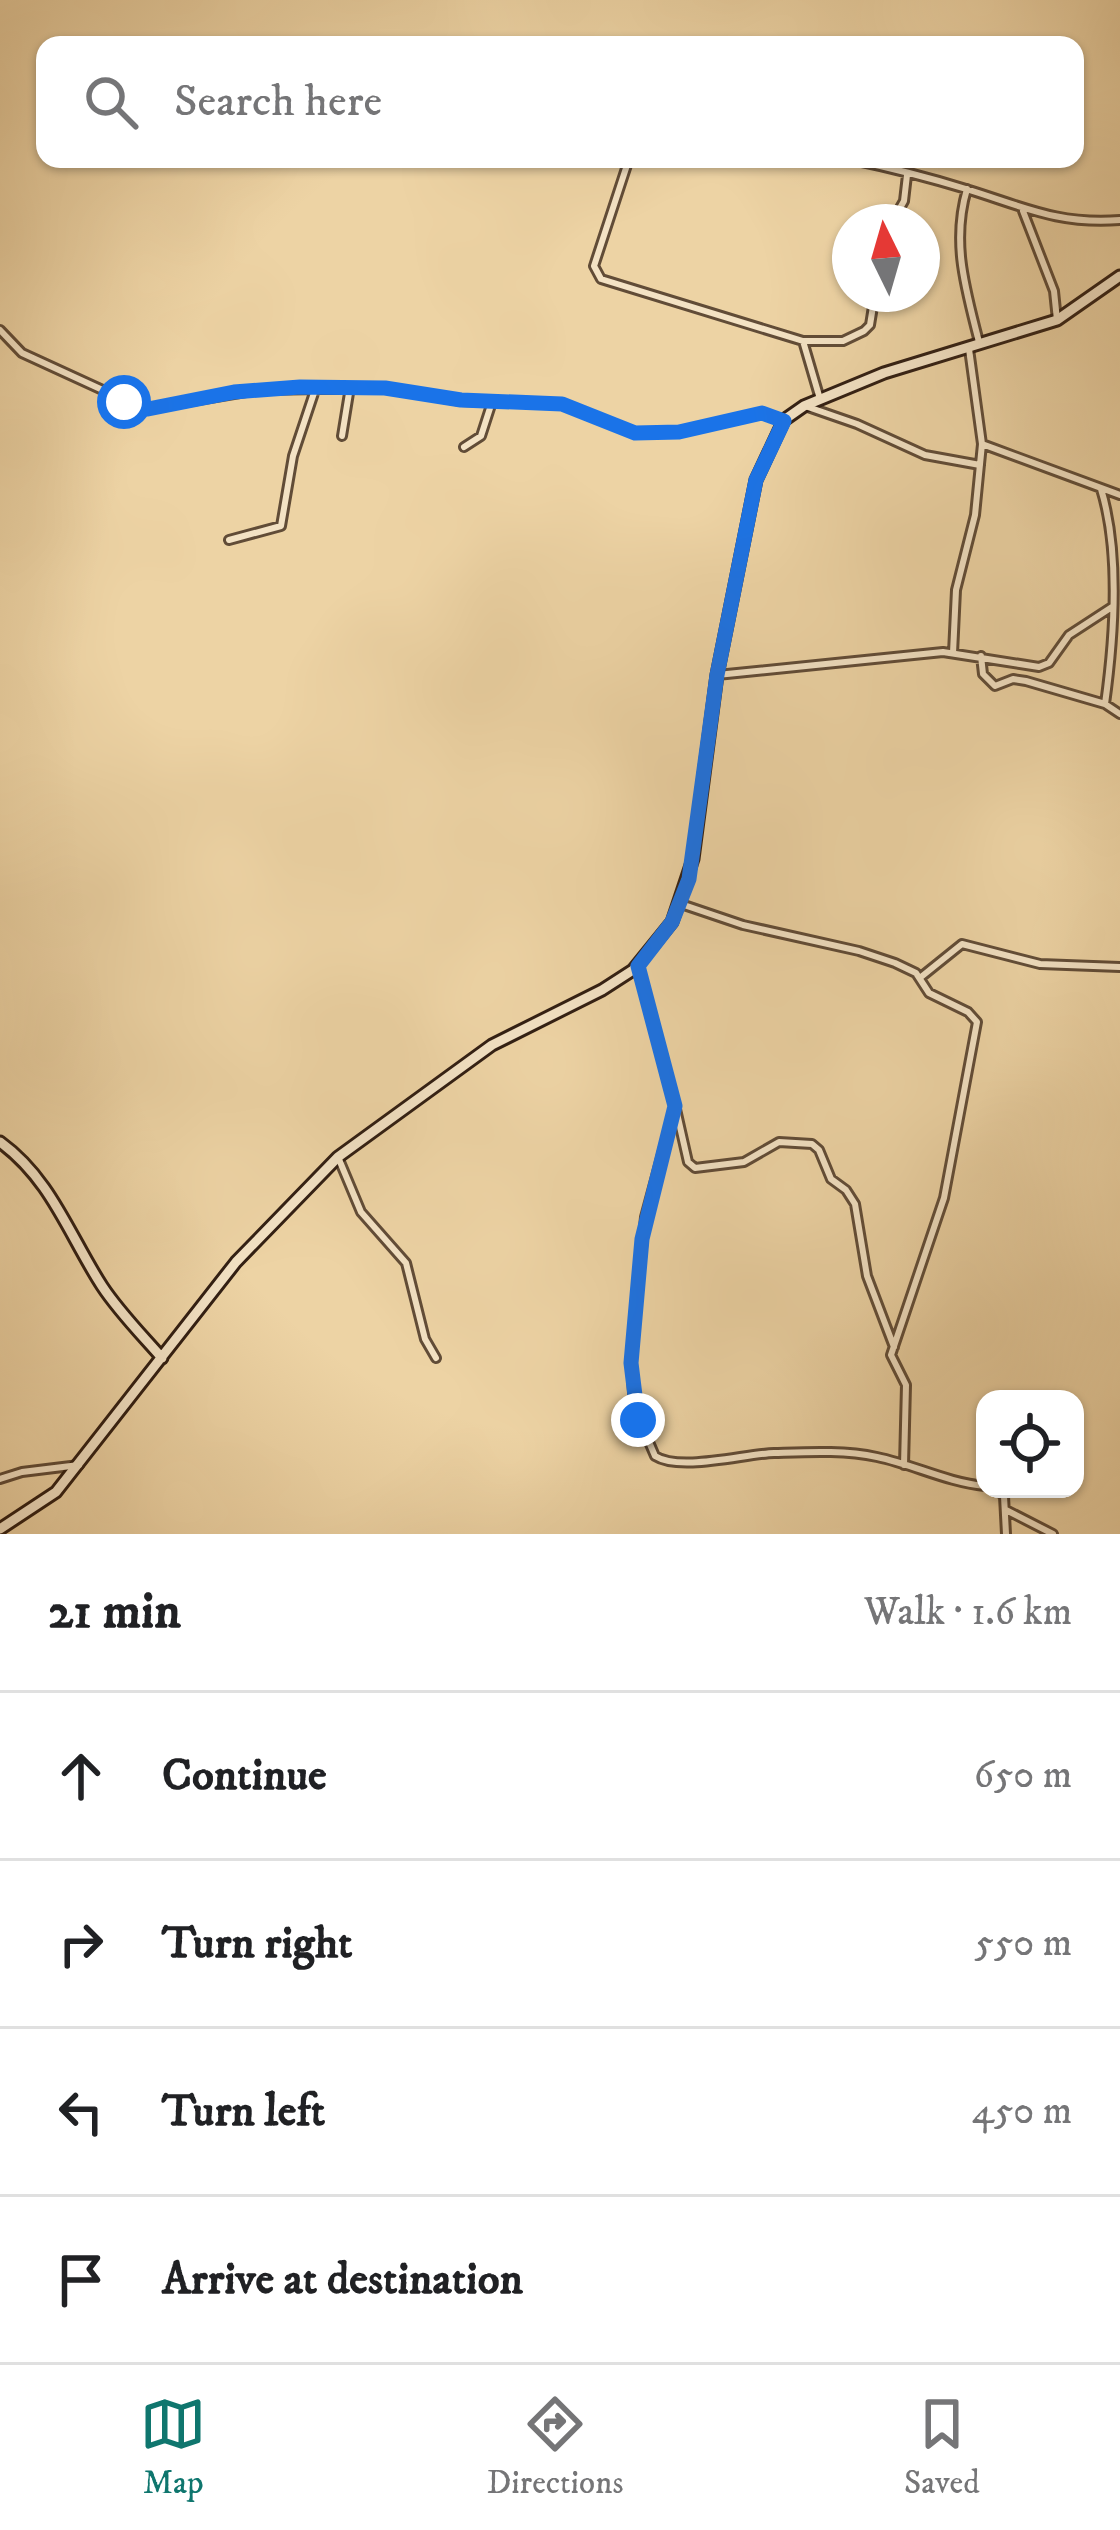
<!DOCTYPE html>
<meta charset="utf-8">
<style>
body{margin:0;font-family:"IM FELL DW Pica",serif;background:#f6f6f6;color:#202124}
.controls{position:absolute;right:36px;bottom:36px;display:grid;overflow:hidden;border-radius:24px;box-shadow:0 3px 9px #0004}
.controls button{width:108px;height:108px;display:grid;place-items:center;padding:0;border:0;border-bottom:3px solid #e0e0e0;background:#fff;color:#202124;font:60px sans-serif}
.compass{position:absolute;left:832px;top:204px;width:108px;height:108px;border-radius:50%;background:#fff;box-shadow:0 3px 9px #0004;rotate:355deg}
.stop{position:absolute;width:36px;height:36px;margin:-27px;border:9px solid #1a73e8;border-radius:50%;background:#fff}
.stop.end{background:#1a73e8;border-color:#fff;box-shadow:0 3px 12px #0008}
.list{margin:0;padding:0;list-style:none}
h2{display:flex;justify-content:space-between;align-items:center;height:156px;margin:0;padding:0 48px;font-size:51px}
h2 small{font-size:39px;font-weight:400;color:#757577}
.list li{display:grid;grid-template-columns:78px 1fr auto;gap:36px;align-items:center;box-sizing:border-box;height:168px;padding:0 48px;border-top:3px solid #e0e0e0}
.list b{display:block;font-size:45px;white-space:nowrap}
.list em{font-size:39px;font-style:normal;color:#757577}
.icon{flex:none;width:66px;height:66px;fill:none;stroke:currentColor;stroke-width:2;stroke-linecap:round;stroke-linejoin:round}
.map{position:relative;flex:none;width:1120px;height:1534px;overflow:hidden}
.search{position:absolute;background:#fff;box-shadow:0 3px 9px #0004;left:36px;right:36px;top:36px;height:132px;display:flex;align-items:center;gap:30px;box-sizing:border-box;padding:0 42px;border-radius:24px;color:#757577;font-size:45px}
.sheet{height:828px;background:#fff}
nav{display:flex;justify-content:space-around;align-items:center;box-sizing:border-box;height:168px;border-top:3px solid #e0e0e0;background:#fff;font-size:33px;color:#757577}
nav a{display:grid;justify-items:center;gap:6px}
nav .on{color:#0f766e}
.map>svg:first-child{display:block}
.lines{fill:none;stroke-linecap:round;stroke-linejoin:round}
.street-casing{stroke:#614c37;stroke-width:12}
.secondary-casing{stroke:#321f13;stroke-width:15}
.street{stroke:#f3e2c4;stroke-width:6}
.secondary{stroke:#f3e2c4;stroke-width:9}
.route{stroke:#1a73e8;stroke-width:15}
</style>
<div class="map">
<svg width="1120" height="1534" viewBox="0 0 1120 1534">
<rect width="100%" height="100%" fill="#edd3a4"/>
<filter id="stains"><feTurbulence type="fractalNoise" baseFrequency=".00167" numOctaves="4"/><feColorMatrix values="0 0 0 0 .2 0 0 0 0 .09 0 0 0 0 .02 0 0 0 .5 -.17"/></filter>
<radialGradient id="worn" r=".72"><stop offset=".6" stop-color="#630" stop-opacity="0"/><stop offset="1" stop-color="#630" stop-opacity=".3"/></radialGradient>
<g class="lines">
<defs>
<path id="street" d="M629,159l-35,107 7,13 202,62h40l21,-10 6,-6 5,-31
M848,159c39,8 79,18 118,30 56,17 92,36 154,31
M967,189c-16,54 -1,101 12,153
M1023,211l31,80 3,29
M892,222l12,-21 3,-26
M0,330l22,23 122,56 115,-19 126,-2 76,13 101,3 73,29 44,-1 83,-19 22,7
M803,341l17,58
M808,407l49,17 68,31 55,10
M342,436l8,-49
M982,444l138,51
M464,447l17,-11 11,-34
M1101,489c19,62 13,150 4,215
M229,540l52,-14 12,-70 23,-69
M953,653l3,-63 19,-75 7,-71 -13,-95
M981,656l2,18 12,12 18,-7 13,2 79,23 15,10
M717,675l226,-23 96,15 10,-4 20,-28 43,-28
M681,904l62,21 116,26 36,12 21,10 13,20 39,19 9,10 -33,176 -53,157 15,30 -2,80
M638,966l37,140 -30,111 -14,146 3,44 21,49c25,16 89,-2 119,-3 34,-1 70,-3 103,4 38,8 69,25 108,29
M921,977l41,-33 78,20 80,3
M676,1109l12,53 7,6 49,-6 35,-20 33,2 7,6 12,29 15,11 9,14 12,72 27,71
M338,1157l23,55 45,51 19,76 11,19
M0,1479l22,-7 57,-7
M996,1489l8,7 2,38
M1006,1510l47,24"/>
<path id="secondary" d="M0,1142c51,37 69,93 102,144 17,26 40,49 60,72
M0,1529l56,-37 180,-230 102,-105 154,-112 110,-55 31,-20 39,-48 21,-63 24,-184 39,-195 28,-60 20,-14 80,-33 173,-53 63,-44"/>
</defs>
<!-- street casing -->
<use href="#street" class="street-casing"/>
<!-- secondary casing -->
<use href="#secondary" class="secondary-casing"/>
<!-- street -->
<use href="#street" class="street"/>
<!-- secondary -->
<use href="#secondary" class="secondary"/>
</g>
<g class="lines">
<!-- route -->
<path class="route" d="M124,402l24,7 86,-17 66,-5 85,1 76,12 101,4 73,29 44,-1 83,-19 22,8 -28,59 -39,195 -28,204 -17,43 -34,44 37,140 -33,133 -11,124 7,57"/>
</g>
<rect width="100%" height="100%" filter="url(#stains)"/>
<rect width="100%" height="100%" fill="url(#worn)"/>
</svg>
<div class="controls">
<button><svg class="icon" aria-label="locate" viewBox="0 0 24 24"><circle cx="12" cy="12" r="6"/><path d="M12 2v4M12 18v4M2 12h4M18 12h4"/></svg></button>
</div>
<svg class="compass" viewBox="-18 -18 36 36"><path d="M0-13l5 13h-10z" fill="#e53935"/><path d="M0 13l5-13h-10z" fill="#757577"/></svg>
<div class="stop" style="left:124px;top:402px"></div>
<div class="stop end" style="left:638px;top:1420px"></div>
<div class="search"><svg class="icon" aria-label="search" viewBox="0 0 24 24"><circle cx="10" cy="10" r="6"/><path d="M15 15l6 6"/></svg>Search here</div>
</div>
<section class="sheet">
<h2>21 min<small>Walk · 1.6 km</small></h2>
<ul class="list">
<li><svg class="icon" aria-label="ahead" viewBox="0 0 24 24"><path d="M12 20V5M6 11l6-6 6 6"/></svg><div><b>Continue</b></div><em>650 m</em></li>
<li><svg class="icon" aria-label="right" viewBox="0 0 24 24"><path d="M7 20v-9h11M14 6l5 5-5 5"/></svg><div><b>Turn right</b></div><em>550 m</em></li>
<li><svg class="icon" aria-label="left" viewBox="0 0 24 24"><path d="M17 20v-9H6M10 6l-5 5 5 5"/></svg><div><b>Turn left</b></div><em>450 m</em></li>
<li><svg class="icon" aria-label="arrive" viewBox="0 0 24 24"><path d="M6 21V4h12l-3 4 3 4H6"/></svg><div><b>Arrive at destination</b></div></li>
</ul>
</section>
<nav>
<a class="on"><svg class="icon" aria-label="map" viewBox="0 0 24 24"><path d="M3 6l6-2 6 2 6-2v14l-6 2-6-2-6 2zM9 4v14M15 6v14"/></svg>Map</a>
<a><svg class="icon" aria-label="directions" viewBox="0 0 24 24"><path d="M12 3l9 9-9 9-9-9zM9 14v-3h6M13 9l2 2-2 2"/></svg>Directions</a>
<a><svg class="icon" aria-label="saved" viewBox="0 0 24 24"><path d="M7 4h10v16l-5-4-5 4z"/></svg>Saved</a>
</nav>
